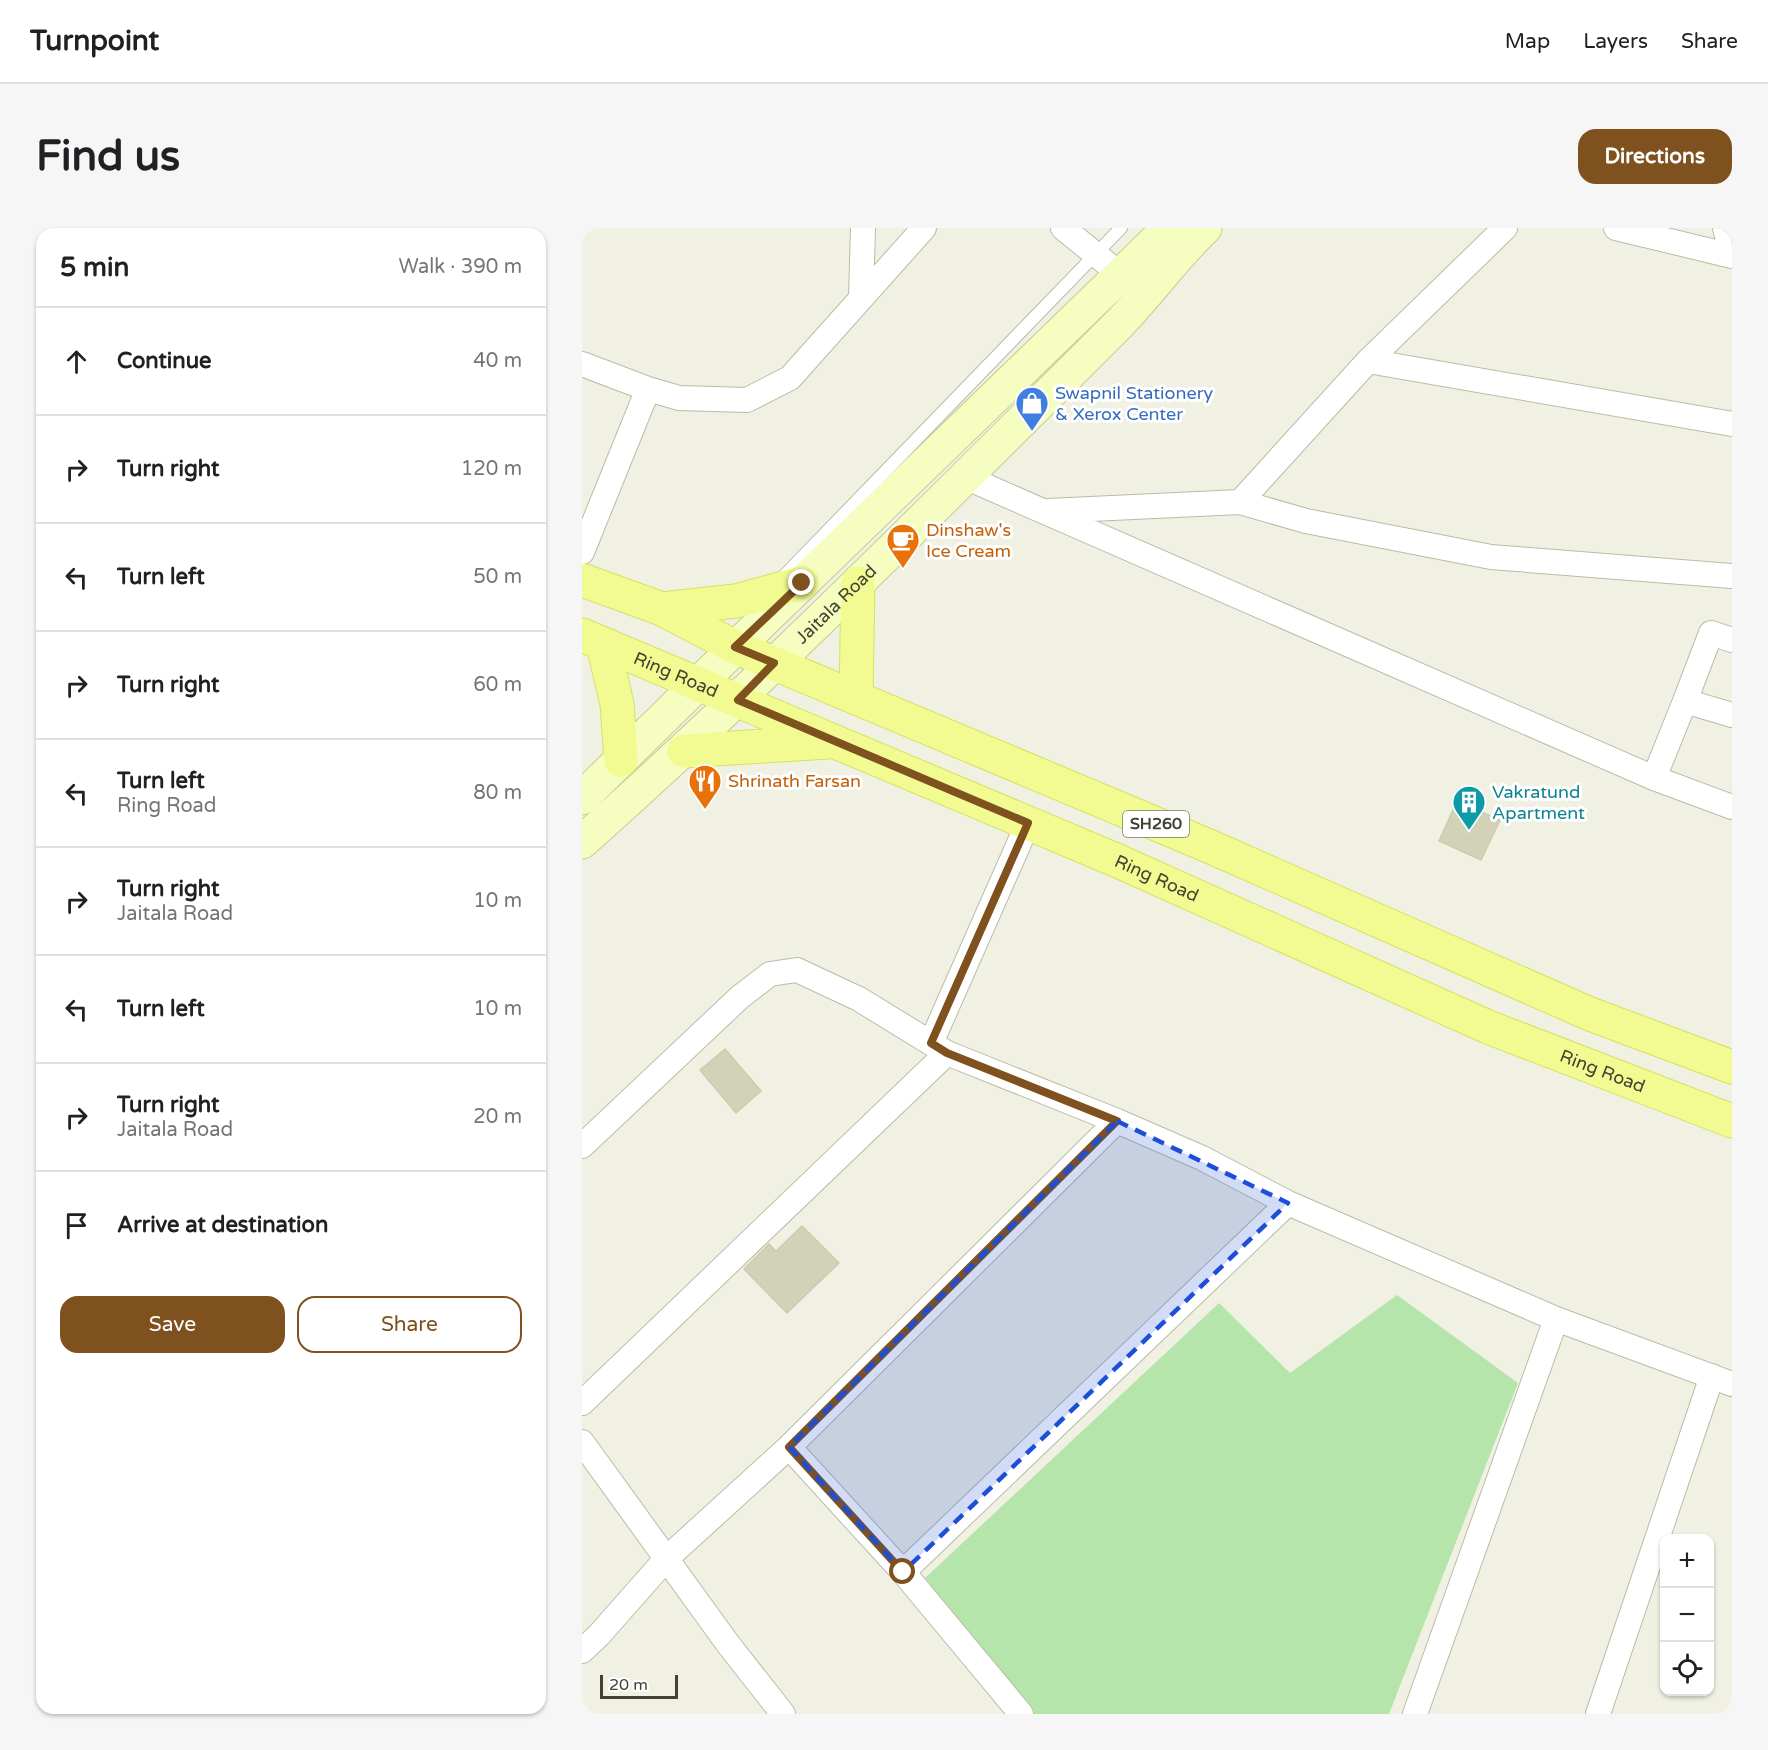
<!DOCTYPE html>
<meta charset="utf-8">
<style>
body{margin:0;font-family:"Varela Round",sans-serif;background:#f6f6f6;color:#202124}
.controls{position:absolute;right:18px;bottom:18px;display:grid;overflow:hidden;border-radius:12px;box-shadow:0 2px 4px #0004}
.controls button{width:54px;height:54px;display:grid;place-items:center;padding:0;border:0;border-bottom:2px solid #e0e0e0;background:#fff;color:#202124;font:30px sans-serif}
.scale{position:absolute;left:18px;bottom:15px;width:78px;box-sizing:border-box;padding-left:6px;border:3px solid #424233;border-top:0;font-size:16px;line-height:21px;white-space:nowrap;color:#424233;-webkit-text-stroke:4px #fff;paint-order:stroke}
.stop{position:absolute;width:18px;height:18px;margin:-14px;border:4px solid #7f511e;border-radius:50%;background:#fff}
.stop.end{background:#7f511e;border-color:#fff;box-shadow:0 2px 6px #0008}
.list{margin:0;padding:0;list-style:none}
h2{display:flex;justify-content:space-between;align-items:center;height:78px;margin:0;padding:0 24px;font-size:26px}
h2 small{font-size:20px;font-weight:400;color:#757577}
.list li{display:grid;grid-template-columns:39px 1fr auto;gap:18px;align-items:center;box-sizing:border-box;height:108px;padding:0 24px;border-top:2px solid #e0e0e0}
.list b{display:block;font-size:22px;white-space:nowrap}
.list p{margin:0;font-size:20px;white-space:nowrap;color:#757577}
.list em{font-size:20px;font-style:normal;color:#757577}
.actions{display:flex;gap:12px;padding:18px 24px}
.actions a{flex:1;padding:14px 0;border:2px solid #7f511e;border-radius:18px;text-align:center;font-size:21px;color:#7f511e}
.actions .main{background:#7f511e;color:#fff}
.icon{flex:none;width:33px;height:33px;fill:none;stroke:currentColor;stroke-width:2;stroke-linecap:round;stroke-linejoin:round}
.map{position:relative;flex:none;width:1150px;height:1486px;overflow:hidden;border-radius:18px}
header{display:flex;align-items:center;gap:36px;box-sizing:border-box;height:84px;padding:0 30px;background:#fff;border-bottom:2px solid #e0e0e0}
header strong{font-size:28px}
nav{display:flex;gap:33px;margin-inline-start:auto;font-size:21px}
.intro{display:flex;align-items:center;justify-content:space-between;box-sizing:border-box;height:144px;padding:0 36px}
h1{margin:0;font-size:42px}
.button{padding:15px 27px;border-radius:18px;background:#7f511e;color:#fff;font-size:21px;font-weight:700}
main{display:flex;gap:36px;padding:0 36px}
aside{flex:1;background:#fff;border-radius:18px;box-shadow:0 2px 4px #0004}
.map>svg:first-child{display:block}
.green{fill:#b6e5ac}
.building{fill:#d2d2b9;stroke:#cdccac;stroke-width:1.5}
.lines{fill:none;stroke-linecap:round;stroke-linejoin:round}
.lane-casing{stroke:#bbbca6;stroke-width:14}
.street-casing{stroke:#bbbca6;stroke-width:26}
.secondary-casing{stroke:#c6cd91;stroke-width:35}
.primary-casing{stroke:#d6e062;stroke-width:35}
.lane{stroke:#fff;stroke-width:12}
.street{stroke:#fff;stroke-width:24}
.secondary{stroke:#f5fdc1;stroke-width:33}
.primary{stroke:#f2fb91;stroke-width:33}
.route{stroke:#7f511e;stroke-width:8}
.marked{fill:#1d4ed8;fill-opacity:0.2;stroke:#1d4ed8;stroke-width:4.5;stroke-dasharray:12 8;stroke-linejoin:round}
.labels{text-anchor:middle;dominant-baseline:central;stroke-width:6;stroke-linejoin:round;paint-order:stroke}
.shield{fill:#fff;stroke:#7b7b70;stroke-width:1.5}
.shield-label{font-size:16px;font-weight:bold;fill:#424233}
.shop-label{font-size:18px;fill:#366cbe;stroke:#fff;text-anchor:start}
.food-label{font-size:18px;fill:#c56008;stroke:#fff;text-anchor:start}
.street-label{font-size:18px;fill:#424233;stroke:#fff}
.culture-label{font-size:18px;fill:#0d838f;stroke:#fff;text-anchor:start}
</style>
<header>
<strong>Turnpoint</strong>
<nav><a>Map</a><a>Layers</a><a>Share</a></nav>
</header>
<div class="intro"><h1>Find us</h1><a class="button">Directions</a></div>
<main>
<aside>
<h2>5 min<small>Walk · 390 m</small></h2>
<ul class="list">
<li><svg class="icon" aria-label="ahead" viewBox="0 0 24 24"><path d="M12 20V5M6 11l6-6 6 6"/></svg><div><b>Continue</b></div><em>40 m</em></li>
<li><svg class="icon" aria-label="right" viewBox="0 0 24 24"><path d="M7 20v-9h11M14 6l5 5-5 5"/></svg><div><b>Turn right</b></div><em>120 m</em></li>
<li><svg class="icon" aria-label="left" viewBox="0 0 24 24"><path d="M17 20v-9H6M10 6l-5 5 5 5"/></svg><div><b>Turn left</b></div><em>50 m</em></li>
<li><svg class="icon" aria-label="right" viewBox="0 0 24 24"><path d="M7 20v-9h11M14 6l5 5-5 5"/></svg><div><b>Turn right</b></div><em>60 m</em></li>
<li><svg class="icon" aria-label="left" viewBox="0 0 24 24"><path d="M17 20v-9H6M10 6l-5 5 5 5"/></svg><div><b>Turn left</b><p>Ring Road</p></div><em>80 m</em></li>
<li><svg class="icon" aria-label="right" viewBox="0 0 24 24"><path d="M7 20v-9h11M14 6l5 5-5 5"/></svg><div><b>Turn right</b><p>Jaitala Road</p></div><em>10 m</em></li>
<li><svg class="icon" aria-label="left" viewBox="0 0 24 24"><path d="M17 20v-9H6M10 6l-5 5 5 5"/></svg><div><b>Turn left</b></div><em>10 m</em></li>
<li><svg class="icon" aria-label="right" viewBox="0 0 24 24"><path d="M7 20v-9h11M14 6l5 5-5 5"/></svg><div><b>Turn right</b><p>Jaitala Road</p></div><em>20 m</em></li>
<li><svg class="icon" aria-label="arrive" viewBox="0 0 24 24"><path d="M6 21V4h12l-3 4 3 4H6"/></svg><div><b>Arrive at destination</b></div></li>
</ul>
<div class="actions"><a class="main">Save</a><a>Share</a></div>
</aside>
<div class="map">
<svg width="1150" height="1486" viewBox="0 0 1150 1486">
<rect width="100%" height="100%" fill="#f0f1e3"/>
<!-- green -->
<path class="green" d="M815,1067l121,88 -129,331h-356l-108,-136 294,-275 71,70z"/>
<!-- building -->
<path class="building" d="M875,573l43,19 -19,40 -42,-19z
M143,821l36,42 -25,22 -36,-43z
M220,998l37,37 -52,50 -43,-44 25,-25 7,7z"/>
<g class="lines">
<defs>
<path id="lane" d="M199,351l340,-351"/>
<path id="street" d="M481,0l58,47
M1034,0l116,28 -7,-28
M279,69l2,-69
M786,133l364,63
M0,136l66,25 31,9 68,2 43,-22 134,-150
M383,249l689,301 78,29
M658,274l128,-141 137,-133
M466,283l192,-9 66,19 185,36 241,19
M0,324l66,-163
M1103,473l26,-68 21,7
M1072,550l31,-77 47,14
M349,815l97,-220
M0,918l158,-149 30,-23 27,-4 62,29 88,54 170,68 85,37 86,45 268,116 176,65
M0,1175l365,-350
M0,1214l146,202 55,70
M321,1344l385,-369
M0,1423l17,-16 67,-76 123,-112
M439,1486l-118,-142 -114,-125 328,-326
M833,1486l141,-395
M1016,1486l114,-338"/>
<g id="secondary">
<path d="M0,570l116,-114 471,-456"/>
<path id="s1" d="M0,614c185,-165 359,-341 535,-516 31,-31 56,-68 88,-98"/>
</g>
<g id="primary">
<path d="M0,352l80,29 73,38 476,200 379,167 142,53"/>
<path d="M80,381l74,-8 66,-18"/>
<path id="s2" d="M0,407l536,226 370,166 244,94"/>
<path d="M21,416l14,60 4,56"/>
<path d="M274,470l2,-115"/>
<path d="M102,523l144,-9"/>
</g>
</defs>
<!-- lane casing -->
<use href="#lane" class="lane-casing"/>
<!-- street casing -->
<use href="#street" class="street-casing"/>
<!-- secondary casing -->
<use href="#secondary" class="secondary-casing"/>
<!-- primary casing -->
<use href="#primary" class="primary-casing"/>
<!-- lane -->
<use href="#lane" class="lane"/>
<!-- street -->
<use href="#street" class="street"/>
<!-- secondary -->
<use href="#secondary" class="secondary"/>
<!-- primary -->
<use href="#primary" class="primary"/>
</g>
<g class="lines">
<!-- route -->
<path class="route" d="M220,355l-67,64 39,16 -36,37 290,123 -97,220 16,10 170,68 -328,326 114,125"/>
</g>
<!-- marked area -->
<path class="marked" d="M535,893l171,82 -385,369 -114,-125z"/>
<!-- icons -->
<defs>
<symbol id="shop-pin" viewBox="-11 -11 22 30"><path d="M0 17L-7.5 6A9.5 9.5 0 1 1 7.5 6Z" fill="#3f7fe0" stroke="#fff"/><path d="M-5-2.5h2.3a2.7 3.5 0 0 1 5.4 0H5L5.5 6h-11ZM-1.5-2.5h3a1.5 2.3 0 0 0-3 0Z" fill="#fff"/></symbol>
<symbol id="cafe-pin" viewBox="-11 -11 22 30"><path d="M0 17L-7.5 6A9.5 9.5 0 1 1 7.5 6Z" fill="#e8710a" stroke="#fff"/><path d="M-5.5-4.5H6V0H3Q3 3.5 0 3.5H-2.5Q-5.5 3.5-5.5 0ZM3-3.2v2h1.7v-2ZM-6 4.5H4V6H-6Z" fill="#fff"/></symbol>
<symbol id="restaurant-pin" viewBox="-11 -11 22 30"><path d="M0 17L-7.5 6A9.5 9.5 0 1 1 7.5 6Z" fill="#e8710a" stroke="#fff"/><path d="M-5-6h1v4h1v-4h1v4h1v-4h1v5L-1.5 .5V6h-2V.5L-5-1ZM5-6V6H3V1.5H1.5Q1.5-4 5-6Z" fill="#fff"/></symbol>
<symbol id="building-pin" viewBox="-11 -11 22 30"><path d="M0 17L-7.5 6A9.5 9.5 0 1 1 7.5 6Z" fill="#0f9aa8" stroke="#fff"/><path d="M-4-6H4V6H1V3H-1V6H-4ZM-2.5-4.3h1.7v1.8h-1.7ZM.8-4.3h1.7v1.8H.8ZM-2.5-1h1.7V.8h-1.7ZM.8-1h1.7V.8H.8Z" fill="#fff"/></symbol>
</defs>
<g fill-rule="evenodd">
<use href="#shop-pin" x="431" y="156" width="38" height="52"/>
<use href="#cafe-pin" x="302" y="293" width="38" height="52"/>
<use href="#restaurant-pin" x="104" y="534" width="38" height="52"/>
<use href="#building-pin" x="868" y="555" width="38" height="52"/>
</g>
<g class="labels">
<!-- shield labels -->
<rect class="shield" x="541" y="583" width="66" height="26" rx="4.5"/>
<g class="shield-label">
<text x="574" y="596">SH260</text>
</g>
<!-- shop labels -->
<g class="shop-label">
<text x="473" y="165">Swapnil Stationery<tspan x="473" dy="21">&amp; Xerox Center</tspan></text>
</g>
<!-- food labels -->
<g class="food-label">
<text x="344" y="302">Dinshaw's<tspan x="344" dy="21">Ice Cream</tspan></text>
<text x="146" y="553">Shrinath Farsan</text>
</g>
<!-- street labels -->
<g class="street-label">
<text stroke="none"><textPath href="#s1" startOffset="348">Jaitala Road</textPath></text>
<text stroke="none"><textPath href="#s2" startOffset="102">Ring Road</textPath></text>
<text stroke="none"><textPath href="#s2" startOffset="624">Ring Road</textPath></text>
<text stroke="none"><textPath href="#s2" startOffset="1110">Ring Road</textPath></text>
</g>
<!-- culture labels -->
<g class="culture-label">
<text x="910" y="564">Vakratund<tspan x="910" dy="21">Apartment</tspan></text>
</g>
</g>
</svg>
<div class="controls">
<button>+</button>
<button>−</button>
<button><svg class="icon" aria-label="locate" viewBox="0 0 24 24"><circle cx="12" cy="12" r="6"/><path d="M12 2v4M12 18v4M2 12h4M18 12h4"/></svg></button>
</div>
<div class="scale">20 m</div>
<div class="stop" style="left:321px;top:1344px"></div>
<div class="stop end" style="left:220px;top:355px"></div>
</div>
</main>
